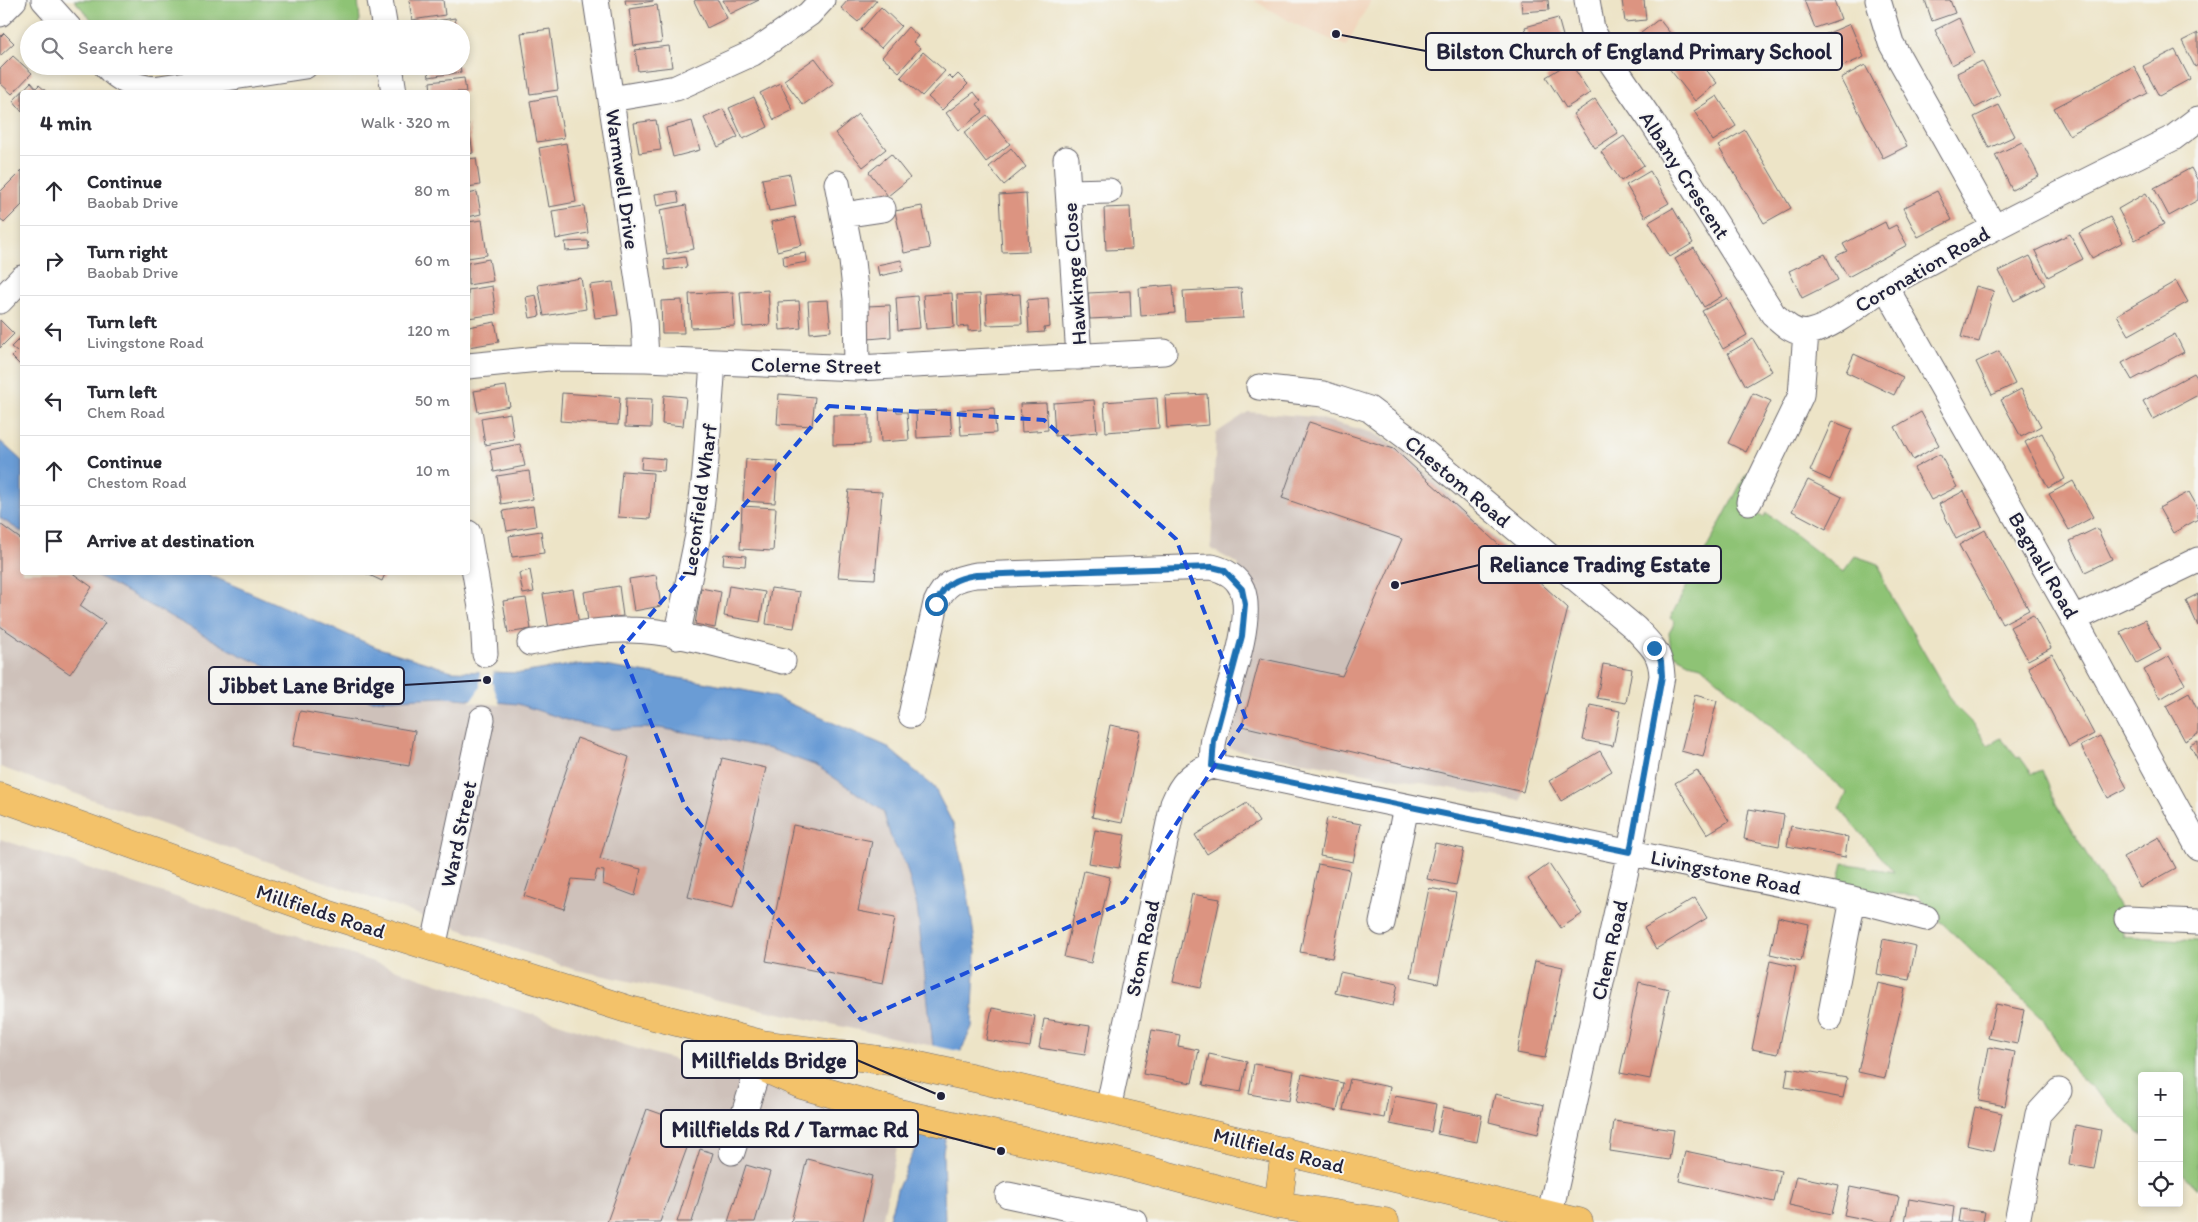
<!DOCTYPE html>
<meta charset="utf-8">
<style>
body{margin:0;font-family:Itim,sans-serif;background:#f2f2f3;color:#2b2b33}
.controls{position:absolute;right:15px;bottom:15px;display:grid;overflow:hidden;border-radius:5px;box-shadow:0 2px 8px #0003}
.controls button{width:45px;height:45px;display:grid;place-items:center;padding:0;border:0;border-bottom:1px solid #e1e1e2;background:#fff;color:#2b2b33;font:25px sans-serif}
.stop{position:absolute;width:15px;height:15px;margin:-11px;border:4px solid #1f6fb2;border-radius:50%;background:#fff}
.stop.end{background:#1f6fb2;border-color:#fff;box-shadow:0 1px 5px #0008}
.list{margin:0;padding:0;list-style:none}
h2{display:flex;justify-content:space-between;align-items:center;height:65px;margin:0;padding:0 20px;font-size:21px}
h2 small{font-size:16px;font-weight:400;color:#7c7c81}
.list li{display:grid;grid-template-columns:32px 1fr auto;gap:15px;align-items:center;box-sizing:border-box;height:70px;padding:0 20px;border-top:1px solid #e1e1e2}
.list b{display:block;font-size:19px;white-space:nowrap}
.list p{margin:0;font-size:16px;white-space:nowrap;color:#7c7c81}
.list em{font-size:16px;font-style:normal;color:#7c7c81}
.icon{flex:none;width:28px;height:28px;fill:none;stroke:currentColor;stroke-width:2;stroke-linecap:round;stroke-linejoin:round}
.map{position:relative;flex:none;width:2198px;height:1222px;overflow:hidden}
.search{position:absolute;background:#fff;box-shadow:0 2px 8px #0003;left:20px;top:20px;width:450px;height:55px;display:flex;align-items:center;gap:12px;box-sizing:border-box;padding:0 18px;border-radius:28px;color:#7c7c81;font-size:19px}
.panel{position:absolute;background:#fff;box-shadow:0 2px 8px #0003;left:20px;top:90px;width:450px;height:485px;border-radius:5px}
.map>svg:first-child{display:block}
.built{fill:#f1d5bd}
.industrial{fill:#cec1ba}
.green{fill:#8ec375;stroke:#587258}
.water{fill:#6b9cd5;stroke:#465f88}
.pier{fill:#ede4c7}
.building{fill:#dc9481}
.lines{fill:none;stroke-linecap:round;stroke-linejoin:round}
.minor-casing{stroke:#69666c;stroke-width:27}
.primary-casing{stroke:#69666c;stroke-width:29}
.minor{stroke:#fff;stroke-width:25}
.primary{stroke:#f3c26a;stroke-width:28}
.route{stroke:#1f6fb2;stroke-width:6}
.marked{fill:none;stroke:#1d4ed8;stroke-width:4;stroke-dasharray:10 6;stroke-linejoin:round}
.labels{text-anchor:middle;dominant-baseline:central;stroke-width:4;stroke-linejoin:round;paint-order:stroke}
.street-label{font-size:21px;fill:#22223b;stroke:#f6f6f2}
.leader{fill:none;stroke:#22223b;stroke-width:2}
.callout-dot{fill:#22223b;stroke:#f6f6f2;stroke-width:2}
.callout{fill:#f6f6f2;stroke:#22223b;stroke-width:2}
.callout-label{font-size:22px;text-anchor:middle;font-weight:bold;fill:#22223b}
</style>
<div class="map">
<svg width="2198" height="1222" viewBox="0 0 2198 1222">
<rect width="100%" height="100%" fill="#f6f6f2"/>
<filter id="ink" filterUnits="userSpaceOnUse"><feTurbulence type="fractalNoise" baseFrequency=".02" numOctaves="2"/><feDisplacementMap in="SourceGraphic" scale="10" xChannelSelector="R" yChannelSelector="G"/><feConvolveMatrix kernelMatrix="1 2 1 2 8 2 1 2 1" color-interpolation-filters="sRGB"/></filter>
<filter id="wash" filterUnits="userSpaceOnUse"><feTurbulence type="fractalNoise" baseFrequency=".0096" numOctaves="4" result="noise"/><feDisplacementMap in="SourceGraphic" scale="20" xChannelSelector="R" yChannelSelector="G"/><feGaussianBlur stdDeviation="1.12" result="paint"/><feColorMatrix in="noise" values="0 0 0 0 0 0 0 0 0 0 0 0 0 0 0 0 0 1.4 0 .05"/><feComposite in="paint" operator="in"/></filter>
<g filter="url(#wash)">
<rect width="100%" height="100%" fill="#ede4c7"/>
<!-- built -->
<path class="built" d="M1253,0h118l-25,46 -53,-23z"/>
<!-- industrial -->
<path class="industrial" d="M1248,412l66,5 60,16 28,17 167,159 -48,192 -294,-53 29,-141 -18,-43 -27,-15 5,-116z
M0,489l22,15v68l104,1 320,124 72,7 55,18 40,7 46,-1 55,9 56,12 47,17 66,45 8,27 15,28 11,40 16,140 -361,-77 -572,-202z
M0,839l625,206 276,82 -19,95h-882z"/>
<!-- green -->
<path class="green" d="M74,0h284l2,20 -4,9h-256z
M1746,474l7,4 -12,26 23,13 3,-4 76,59 12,-16 24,8 6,21 70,121 21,21 12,18 13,-7 16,20 3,-1 12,17 10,-4 14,34 66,108 1,24 75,5v248l-19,-18v-95h-37v59l-67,-63 -32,-53 -104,-99 -21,-24 -48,-5 -32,-8 5,-20 51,9 -55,-64 8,-15 -145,-127 -10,-2 -21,-11 -2,-20 6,-11 -5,-4z"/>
<!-- water -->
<path class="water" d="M0,441l22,20v71l-22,-14z
M92,573h113l171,74 76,24 69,2 50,-8h27l105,17 69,14 114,50 48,41 20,39 15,74 7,51 -4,76 -12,26 -17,99 2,70h-57l9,-32 18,-41 18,-103 -16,-140 -11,-40 -15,-28 -8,-27 -66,-45 -47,-17 -56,-12 -55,-9 -46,1 -40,-7 -55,-18 -72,-7 -75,3 -42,-9 -89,-36z"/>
<!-- pier -->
<path class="pier" d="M480,669l14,1 -2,12 8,23 -30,-3 10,-14z
M930,1045l33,7 -15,87 -33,-8z"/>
<g id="blocks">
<!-- building -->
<path class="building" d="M409,0h34l2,15 -33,5z
M625,0h28v1l-27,4z
M696,0h22l9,18 -20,10 -13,-27z
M723,0h36l-29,14z
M848,0h29l-19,22 -17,-14z
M1521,0h27l1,10 -27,2z
M1622,0h22l2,20 -21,2z
M1804,0h30l7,19 -26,9z
M1925,0h25l5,13 -23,8z
M657,5l5,37 -28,4 -5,-37z
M881,7l20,19 -20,22 -20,-18z
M455,18l1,11h-32l-1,-6z
M1558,18l10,36 -33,9 -10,-36z
M1959,18l16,35 -23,12 -17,-35z
M1659,19l22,28 -23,18 -22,-28z
M1850,24l14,33 -25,11 -15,-33z
M908,27l10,9 -5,6 7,6 -21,24 -17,-15z
M550,29l8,61 -28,4 -9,-61z
M4,33l10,10 -14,13v-19z
M2198,33v32l-3,2 -13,-26z
M669,46l3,21 -34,4 -3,-21z
M1689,49l28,34 -22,18 -27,-34z
M2175,50l15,29 -31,17 -16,-30z
M923,52l22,19 -23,25 -21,-19z
M13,56l19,17 -20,21 -12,-11v-14z
M815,58l19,25 -31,22 -19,-25z
M1982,61l18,34 -25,13 -18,-35z
M1570,62l20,31 -24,15 -20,-31z
M1865,65l42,81 -24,12 -42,-80z
M427,66h33l1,6 -32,5z
M2134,66l14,27 -79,42 -15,-27z
M958,74l10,10 -26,26 -14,-13 21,-22 4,4z
M464,78l2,14h-35l-1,-10z
M31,82l5,6 3,-3 8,7h-25v20l-9,-11z
M780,83l13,27 -19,10 -14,-27z
M974,92l7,9 -4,3 6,8 -24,18 -13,-17z
M557,96l7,42 -27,4 -7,-41z
M1717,96l19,30 -23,15 -19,-30z
M754,97l14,30 -25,12 -14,-31z
M1595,99l23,34 -23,15 -22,-34z
M1999,105l16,31 -26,12 -15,-31z
M723,109l15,28 -20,10 -14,-29z
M858,114l28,35 -23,18 -28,-34z
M987,115l23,29 -24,18 -22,-29z
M656,120l5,30 -22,3 -5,-30z
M692,121l8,29 -27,7 -7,-29z
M468,123l5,30 -5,1z
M1745,130l46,78 -27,15 -46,-77z
M1624,136l20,29 -23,16 -20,-29z
M2022,142l17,34 -27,14 -17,-35z
M566,143l10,59 -27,5 -10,-59z
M1011,148l15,19 -22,18 -15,-18z
M891,154l19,24 -22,18 -19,-24z
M476,158l4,27 -12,2v-28z
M2191,168l7,13v19l-29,16 -15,-28z
M22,170v35l-18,18 -4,-5v-26z
M1650,171l19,32 -24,14 -19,-32z
M790,174l6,32 -27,5 -7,-32z
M677,191l2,11 -22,4 -2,-12z
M1937,191l15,29 -34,17 -15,-29z
M477,192l4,22 -13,3v-23z
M1026,193l3,58 -27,1 -3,-57z
M2146,193l18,31 -29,16 -17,-31z
M686,205l8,44 -27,5 -7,-44z
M584,206l4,27 -32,6 -4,-28z
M922,206l8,42 -26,5 -9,-42z
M1130,207l2,42 -26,1 -2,-42z
M1673,208l20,35 -23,14 -21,-35z
M795,217l7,28 -25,6 -6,-29z
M2110,217l13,25 -31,16 -13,-25z
M482,220l5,35 -19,3v-36z
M1885,222l3,7 8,-4 11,20 -59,32 -12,-21 11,-5 -4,-7z
M2070,234l13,25 -35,18 -13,-26z
M588,241l1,8 -23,2 -1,-9z
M1694,248l28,48 -18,11 -29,-48z
M806,253l1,9 -23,4 -1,-10z
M1825,254l13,26 -36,18 -13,-27z
M2030,256l15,29 -31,16 -15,-30z
M685,257l2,10 -22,3 -1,-10z
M489,259l4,22 -25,4v-22z
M901,260l2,11 -24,5 -2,-11z
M581,278l5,31 -42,7 -6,-31z
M2176,281l12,21 -59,33 -12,-20z
M613,282l5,33 -23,3 -5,-33z
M1173,285l2,28 -34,3 -2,-28z
M492,286l4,28 -28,4v-28z
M1976,286l18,5 -15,51 -18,-5z
M1241,288l2,30 -58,3 -2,-30z
M768,290l2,35 -27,2 -3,-35z
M1130,291l1,26 -41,2 -2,-26z
M733,292l2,34 -44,2 -2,-34z
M952,293l2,34 -28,2 -3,-34z
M980,294l2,36 -14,1v-5l-10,1 -1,-32z
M1020,294l2,30 -35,1 -1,-29z
M536,295l4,21 -10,2 -4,-21z
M917,296l3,32 -22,2 -2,-32z
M1048,298l2,29 -6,1 1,4 -16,1 -2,-33z
M1727,298l20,37 -24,14 -21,-38z
M682,300l2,33h-22l-1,-32z
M828,300l3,31 -21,2 -2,-32z
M799,301l2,27 -21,2 -2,-28z
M890,305l1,32 -23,2 -1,-33z
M0,320l14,14 -14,14z
M495,322l4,20 -31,5v-20z
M2175,334l9,18 -52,28 -10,-17z
M22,336v31l-10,-10 5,-5 -6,-5z
M1753,339l19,32 -26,15 -18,-33z
M1999,351l16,33 -23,11 -16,-33z
M1854,354l49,23 -9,18 -48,-23z
M2194,373l4,6v16l-45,24 -10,-18z
M506,386l4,20 -32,6 -4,-21z
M2021,389l20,37 -20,11 -20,-37z
M562,393l58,4 -2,28 -58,-4z
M1753,393l18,8 -25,51 -18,-9z
M779,394l36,3 -3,29 -35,-2z
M1207,394l2,31 -42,3 -2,-32z
M664,395l22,2 -3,29 -21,-2z
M626,398l26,1 -1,29 -26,-1z
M1157,398l2,30 -53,4 -2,-30z
M1094,400l3,32 -42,4 -2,-33z
M1046,403l2,27 -26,2 -2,-28z
M994,408l2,25 -35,2 -2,-25z
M896,409l1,3h10l2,28 -28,2 -2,-32z
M950,410l2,26 -35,2 -1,-27z
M1921,412l18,33 -26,15 -18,-33z
M510,413l4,27 -29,5 -4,-27z
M833,415h36v29l-36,1z
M1832,421l20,8 -22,51 -20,-9z
M1309,422l85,27 174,159 -45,184 -281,-66 18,-68 82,18 60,-137 -120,-41z
M2042,433l23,46 -17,9 -23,-46z
M520,444l5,22 -31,6 -4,-22z
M1940,454l17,33 -26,13 -17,-32z
M642,457l23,2 -1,12 -23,-2z
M746,459l32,2 -3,42 -32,-2z
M529,471l4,28 -32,5 -4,-28z
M622,471l31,2 -3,46 -32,-2z
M1808,480l34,17 -16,32 -34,-18z
M2073,481l20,36 -24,13 -20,-36z
M849,490l33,2 -7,87 -37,-2z
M1964,491l18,35 -26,13 -17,-35z
M2189,492l9,16v11l-25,14 -14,-25z
M533,506l3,20 -29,5 -4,-20z
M742,506l34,2 -3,43 -33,-2z
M0,524l22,16v32h49l21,15 -12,19 25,17 -35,51 -70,-48z
M2097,528l15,31 -27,13 -15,-31z
M1985,530l44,80 -27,14 -43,-79z
M541,531l3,22 -32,4 -3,-21z
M724,554l22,2 -1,10 -22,-2z
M530,570l4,22 -11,2 -4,-21z
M363,572h23l-4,9z
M656,575l5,31 -27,5 -5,-32z
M619,586l4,30 -35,5 -4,-29z
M729,586l36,6 -5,30 -36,-6z
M701,588l20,4 -6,36 -20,-4z
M771,588l29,4 -6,36 -28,-4z
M573,589l6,35 -30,5 -6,-35z
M2198,594v32l-12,-26z
M526,598l5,31 -23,4 -5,-32z
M2033,615l18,33 -23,12 -18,-33z
M2145,620l16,30 -24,13 -17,-31z
M2052,654l42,80 -25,13 -41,-80z
M2169,656l16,28 -25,15 -16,-29z
M1603,664l29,5 -6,34 -29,-5z
M2189,693l9,18v23l-13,7 -19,-35z
M1695,695l22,6 -14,56 -22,-6z
M1590,705l30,6 -7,35 -30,-6z
M300,711l115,20 -6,35 -116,-20z
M1110,725l30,6 -18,92 -30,-6z
M2100,736l27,52 -19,10 -27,-52z
M577,738l52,19 -29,102 41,10 -6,27 -32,-12 1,-13 -7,-1 -3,11 -22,-2 -8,30 -40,-13z
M2198,741v19l-8,-15z
M1600,751l12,20 -51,30 -12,-20z
M722,758l44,10 -33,140 -45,-11z
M1697,770l32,51 -22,13 -32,-51z
M1247,803l12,19 -52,32 -12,-19z
M1749,809l35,6 -5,31 -35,-7z
M1327,818l34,6 -8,38 -33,-6z
M793,825l79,16 -14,70 37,7 -12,66 -117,-23z
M1791,826l57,11 -3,20 -58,-11z
M1095,830l30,5 -6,33 -30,-5z
M2159,837l17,31 -36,20 -17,-31z
M1435,843l29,6 -8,36 -29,-6z
M1318,864l32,6 -18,88 -32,-6z
M1549,864l33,50 -21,14 -33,-49z
M1084,871l26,6 -19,86 -27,-6z
M1429,888l27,5 -18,90 -27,-6z
M1192,894l28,5 -19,89 -28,-6z
M1695,898l12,20 -51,31 -12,-21z
M1778,917l31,7 -8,37 -31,-7z
M1883,939l33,7 -7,34 -32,-6z
M1535,961l28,6 -18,91 -28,-5z
M1770,961l26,6 -18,87 -26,-5z
M1340,972l58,12 -5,22 -58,-13z
M1639,982l30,7 -19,90 -30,-6z
M1878,983l27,6 -20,89 -27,-6z
M1996,1004l28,6 -7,34 -29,-6z
M992,1008l43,8 -5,31 -44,-7z
M1044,1019l46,7 -5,29 -46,-7z
M1152,1030l28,5 -2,11 21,4 -7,33 -49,-9z
M1989,1047l26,5 -10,54 -26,-5z
M1209,1054l38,8 -6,30 -38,-7z
M1254,1064l40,7 -5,30 -40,-7z
M1788,1068l59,10 -4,20 -58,-11z
M1302,1074l41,9 -6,28 -41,-9z
M1350,1079l40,8 -6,31 -41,-8z
M1495,1094l49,11 -6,29 -49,-12z
M1395,1096l41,8 -5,28 -41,-8z
M1443,1107l39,8 -5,27 -40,-8z
M1975,1107l27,6 -9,38 -26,-6z
M647,1109l48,17 -35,96h-53z
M1614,1121l60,9 -5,30 -59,-9z
M2075,1125l26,5 -7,39 -25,-5z
M700,1149l13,4 -21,69h-15z
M1685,1151l96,20 -7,31 -95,-21z
M807,1159l65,17 -10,46h-71z
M746,1165l24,7 -15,50h-27z
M1796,1176l43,9 -7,29 -43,-9z
M1850,1187l49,10 -6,25h-13l-36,-7z
M1909,1199l45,8 -2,15h-47z
M1960,1209l25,3 -2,10h-25z"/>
</g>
</g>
<g filter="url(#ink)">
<use href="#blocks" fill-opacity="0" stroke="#69666c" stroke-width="1"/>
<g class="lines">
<defs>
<path id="minor" d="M44,0l26,29
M380,0l5,29
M596,0l48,321 2,38
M1587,0l5,29 10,20 50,73 121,192c10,9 21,21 36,18 29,-6 60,-37 87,-52 91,-50 184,-96 277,-142l25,-19
M1878,0l13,43 103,184
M0,14l14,-14
M106,66c14,15 28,20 47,23l152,-23
M390,66l4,26
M611,99l65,-11 77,-35 56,-39 13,-14
M1066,159l13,198
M837,183l15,78 4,38 1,69
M1069,192l40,-1
M843,215l40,-6
M1885,286l189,333 124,228
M0,301l22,-23
M468,366l81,-8 97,1 211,9 307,-16
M1259,387l64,7 46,15 40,30 226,189c16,17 26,24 27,48l-32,176 -82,370
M1749,502l52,-107 5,-62
M468,533l15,86 2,35
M2074,619l124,-59
M677,637l21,-102 7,-62 8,-110
M530,643c32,-6 66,-14 99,-13 46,0 108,20 154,31
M911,715l25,-112c8,-19 20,-25 40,-28l236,-8c12,3 25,10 30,22 14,34 -20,114 -28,150 -2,9 -1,18 -2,27
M2127,919l71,3
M1382,923l24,-116
M433,948l49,-229
M1830,1018l23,-119
M1108,1109l65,-305c8,-20 18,-32 39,-38l641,133 73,19
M732,1152l27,-86
M1008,1195l127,27
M2017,1222l21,-108 21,-23"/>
<path id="primary" d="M0,797l324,116 306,97 132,34 148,20 69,15 600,143
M713,1045l89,40 101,29 210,47 165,44 107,17
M1278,1205l7,-54"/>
</defs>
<!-- minor casing -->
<use href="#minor" class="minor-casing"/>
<!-- primary casing -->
<use href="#primary" class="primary-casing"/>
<!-- minor -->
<use href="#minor" class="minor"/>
<!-- primary -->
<use href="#primary" class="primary"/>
</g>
</g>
<g class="lines" filter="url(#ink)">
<!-- route -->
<path class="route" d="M936,604c8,-20 19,-26 40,-29l236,-8 12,3 18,19 3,15 -3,32 -28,105 -2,25 418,86 32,-176 -1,-15 -7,-13"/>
</g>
<!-- marked area -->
<path class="marked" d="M829,406l215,14 132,119 70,180 -122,183 -263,118 -176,-214 -64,-157z"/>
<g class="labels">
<!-- street labels -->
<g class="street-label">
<text transform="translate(1685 175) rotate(57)">Albany Crescent</text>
<text transform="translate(623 179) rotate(82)">Warmwell Drive</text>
<text transform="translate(1922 269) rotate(-30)">Coronation Road</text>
<text transform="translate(1074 274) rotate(-94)">Hawkinge Close</text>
<text transform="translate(816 365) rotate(1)">Colerne Street</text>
<text transform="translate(1458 481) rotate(40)">Chestom Road</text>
<text transform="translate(699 500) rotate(-82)">Leconfield Wharf</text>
<text transform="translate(2044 565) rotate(60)">Bagnall Road</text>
<text transform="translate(458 834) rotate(-78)">Ward Street</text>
<text transform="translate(1726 872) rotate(12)">Livingstone Road</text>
<text transform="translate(321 911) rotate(18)">Millfields Road</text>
<text transform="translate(1142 948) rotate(-78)">Stom Road</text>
<text transform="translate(1609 950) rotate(-77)">Chem Road</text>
<text transform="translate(1279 1150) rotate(14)">Millfields Road</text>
</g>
</g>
<!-- callouts -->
<path class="leader" d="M1336 34L1426 51M1395 585L1479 565M487 680L404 685M941 1096L857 1060M1001 1151L918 1129"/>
<g class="callout-dot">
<circle cx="1336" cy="34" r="5"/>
<circle cx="1395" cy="585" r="5"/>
<circle cx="487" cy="680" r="5"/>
<circle cx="941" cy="1096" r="5"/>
<circle cx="1001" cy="1151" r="5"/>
</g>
<g class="callout">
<rect x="1426" y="33" width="416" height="37" rx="5"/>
<rect x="1479" y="546" width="242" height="37" rx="5"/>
<rect x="209" y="667" width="195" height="37" rx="5"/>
<rect x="682" y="1041" width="175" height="37" rx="5"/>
<rect x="661" y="1110" width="257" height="37" rx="5"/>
</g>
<g class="callout-label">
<text x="1634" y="59">Bilston Church of England Primary School</text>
<text x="1600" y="572">Reliance Trading Estate</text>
<text x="307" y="693">Jibbet Lane Bridge</text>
<text x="769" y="1068">Millfields Bridge</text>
<text x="790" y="1137">Millfields Rd / Tarmac Rd</text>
</g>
</svg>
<div class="controls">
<button>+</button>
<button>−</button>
<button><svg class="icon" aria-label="locate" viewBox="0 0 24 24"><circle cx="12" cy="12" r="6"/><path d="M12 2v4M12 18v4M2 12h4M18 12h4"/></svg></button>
</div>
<div class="stop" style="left:936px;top:604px"></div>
<div class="stop end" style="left:1654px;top:648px"></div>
<div class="search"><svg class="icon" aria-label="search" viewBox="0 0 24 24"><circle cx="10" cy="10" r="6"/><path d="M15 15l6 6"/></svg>Search here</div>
<section class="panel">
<h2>4 min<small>Walk · 320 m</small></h2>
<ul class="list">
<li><svg class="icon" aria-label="ahead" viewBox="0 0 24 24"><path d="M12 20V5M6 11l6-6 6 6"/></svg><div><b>Continue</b><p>Baobab Drive</p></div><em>80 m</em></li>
<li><svg class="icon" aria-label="right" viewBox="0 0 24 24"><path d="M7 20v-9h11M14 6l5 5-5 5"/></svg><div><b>Turn right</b><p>Baobab Drive</p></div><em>60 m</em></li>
<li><svg class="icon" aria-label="left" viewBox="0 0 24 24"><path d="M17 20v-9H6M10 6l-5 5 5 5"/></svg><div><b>Turn left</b><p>Livingstone Road</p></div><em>120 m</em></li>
<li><svg class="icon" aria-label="left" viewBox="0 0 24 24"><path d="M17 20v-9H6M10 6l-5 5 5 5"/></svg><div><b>Turn left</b><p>Chem Road</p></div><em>50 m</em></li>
<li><svg class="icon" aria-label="ahead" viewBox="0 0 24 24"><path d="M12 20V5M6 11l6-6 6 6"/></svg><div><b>Continue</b><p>Chestom Road</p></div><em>10 m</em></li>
<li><svg class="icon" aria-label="arrive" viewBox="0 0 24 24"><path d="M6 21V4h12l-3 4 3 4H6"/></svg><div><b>Arrive at destination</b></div></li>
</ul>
</section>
</div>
